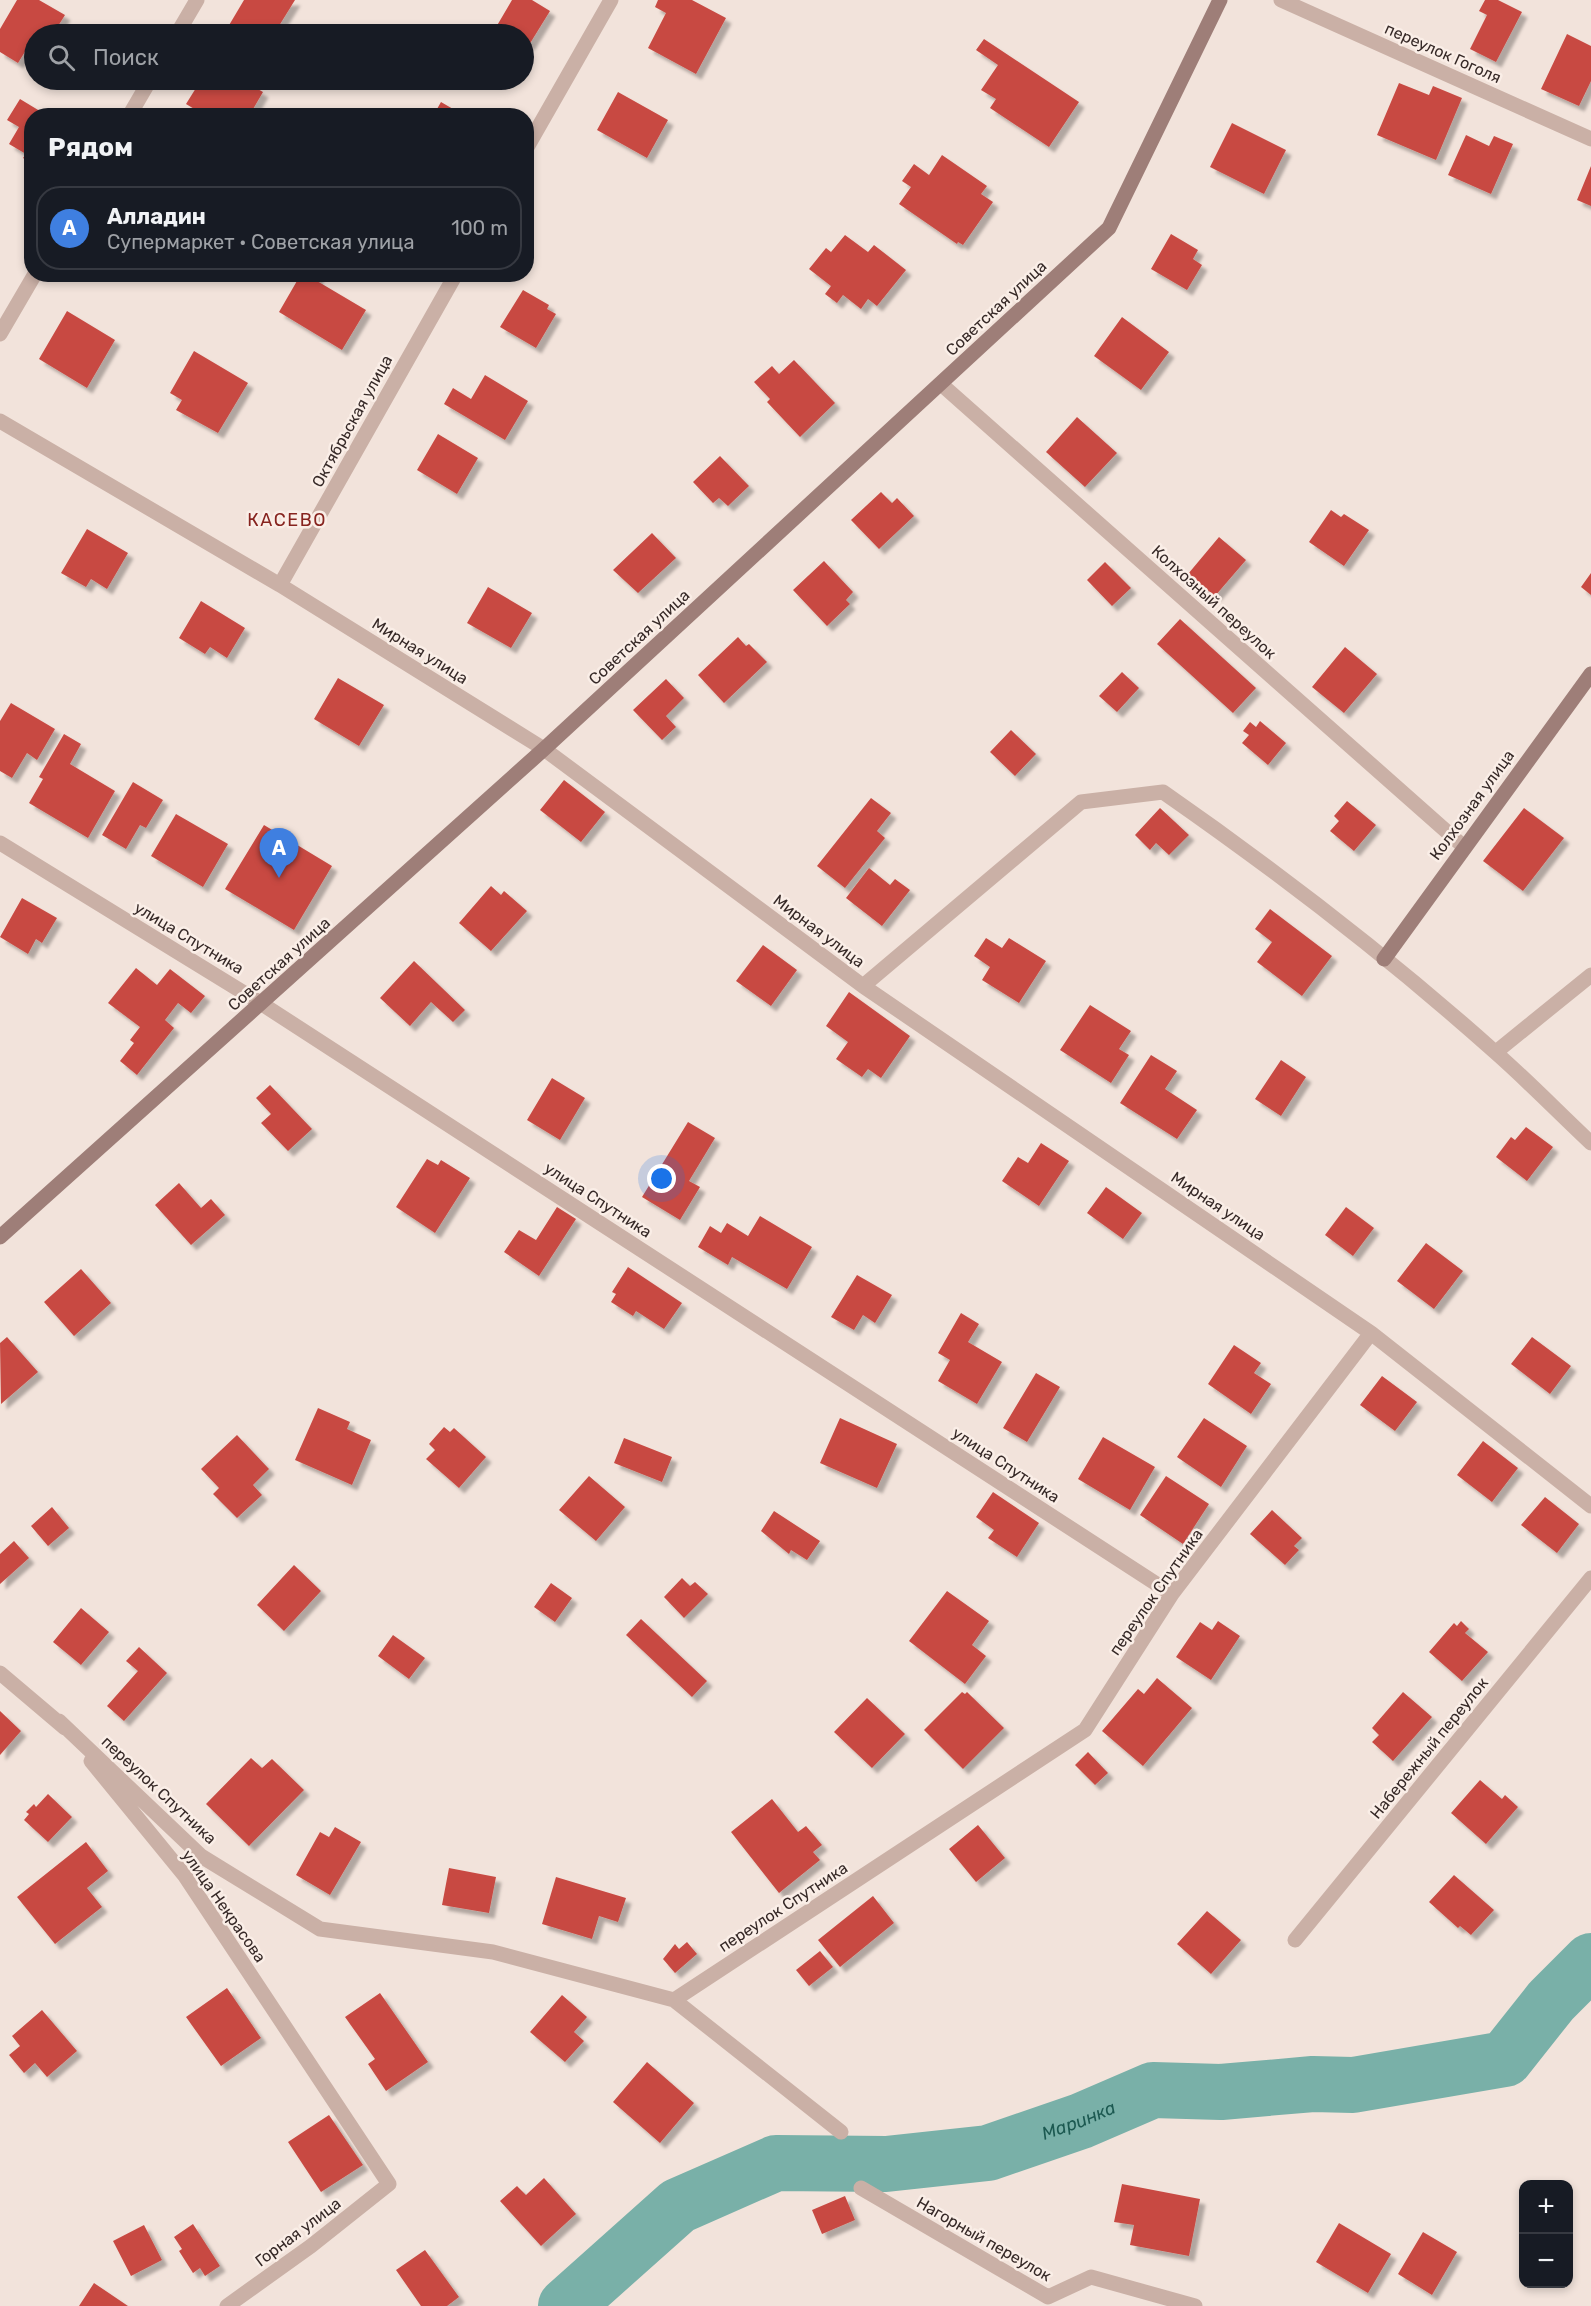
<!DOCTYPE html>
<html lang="ru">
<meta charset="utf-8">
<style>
body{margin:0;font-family:Rubik,sans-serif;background:#242831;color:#f1f3f6}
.controls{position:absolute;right:18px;bottom:18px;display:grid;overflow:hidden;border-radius:12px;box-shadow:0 3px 9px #0003}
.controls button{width:54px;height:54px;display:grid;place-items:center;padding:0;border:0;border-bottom:2px solid #363941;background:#171b24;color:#f1f3f6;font:30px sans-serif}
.you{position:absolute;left:662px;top:1179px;width:21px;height:21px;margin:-15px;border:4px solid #fff;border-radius:50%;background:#1a73e8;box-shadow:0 0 0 9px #1a73e833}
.badge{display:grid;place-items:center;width:39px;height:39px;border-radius:50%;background:#d93025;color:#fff;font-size:20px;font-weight:700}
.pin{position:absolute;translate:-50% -50px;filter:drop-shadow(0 2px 3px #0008)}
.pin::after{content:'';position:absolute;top:32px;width:21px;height:18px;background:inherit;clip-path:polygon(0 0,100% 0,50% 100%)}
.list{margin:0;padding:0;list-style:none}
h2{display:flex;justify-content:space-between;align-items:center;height:78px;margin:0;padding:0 24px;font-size:26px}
h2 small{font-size:20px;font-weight:400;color:#9ea1a6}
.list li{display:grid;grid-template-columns:39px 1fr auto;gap:18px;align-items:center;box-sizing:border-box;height:84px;margin:0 12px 12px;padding:0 12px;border:2px solid #363941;border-radius:24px}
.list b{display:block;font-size:22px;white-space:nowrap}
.list p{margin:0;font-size:20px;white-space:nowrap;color:#9ea1a6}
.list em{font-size:20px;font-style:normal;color:#9ea1a6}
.icon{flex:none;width:33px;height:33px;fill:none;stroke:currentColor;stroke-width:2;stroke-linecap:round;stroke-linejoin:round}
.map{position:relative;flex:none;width:1591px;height:2306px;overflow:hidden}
.search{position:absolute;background:#171b24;box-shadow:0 3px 9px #0003;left:24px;top:24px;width:510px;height:66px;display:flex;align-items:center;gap:15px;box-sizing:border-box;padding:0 21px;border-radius:33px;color:#9ea1a6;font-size:22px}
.panel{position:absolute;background:#171b24;box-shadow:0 3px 9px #0003;left:24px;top:108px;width:510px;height:174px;border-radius:24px}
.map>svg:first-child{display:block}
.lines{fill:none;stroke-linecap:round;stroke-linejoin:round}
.river{stroke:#79b0a8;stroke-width:56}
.building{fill:#c84a43;filter:url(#shadow)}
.street{stroke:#cab0a6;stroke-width:15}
.secondary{stroke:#9e7e78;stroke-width:15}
.labels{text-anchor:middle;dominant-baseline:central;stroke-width:5;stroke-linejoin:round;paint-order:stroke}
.street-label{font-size:16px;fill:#362927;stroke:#faeee7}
.neighbourhood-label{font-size:18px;letter-spacing:1.5px;fill:#87241f;stroke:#faeee7}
.water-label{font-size:18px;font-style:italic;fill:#1c5951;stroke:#faeee7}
</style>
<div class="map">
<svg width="1591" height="2306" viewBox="0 0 1591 2306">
<defs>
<filter id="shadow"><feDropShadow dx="5.5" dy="5.5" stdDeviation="1.5" flood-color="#0004"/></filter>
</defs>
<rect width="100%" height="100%" fill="#f2e3db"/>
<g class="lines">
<!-- river -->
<path class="river" id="s1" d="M566,2306l112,-100 98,-43 110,1 102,-11 93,-32 72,-31 68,2 92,-8 40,1 152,-26 46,-58 40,-40"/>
</g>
<!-- building -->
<path class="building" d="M17,0h22l26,15 -12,19h-19v21l-8,-5 -8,13 -18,-11v-23z
M244,0h51l-21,34h-46l-3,-2z
M512,0h20l18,11 -21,34 -5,-3v-8h-32z
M658,0h34l34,18 -30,56 -48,-26 18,-35 -11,-6z
M1485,0h13l24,12 -26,50 -26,-13 17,-34 -8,-4z
M1567,34l24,12v35l-12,25 -38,-17z
M984,39l95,63 -30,45 -59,-39 6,-9 -15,-9 17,-25 -22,-15z
M201,80h41l21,12 -14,24h-43l-20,-12z
M1399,83l30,12 4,-9 29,12 -26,62 -59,-25z
M618,92l50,28 -21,38 -50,-28z
M20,99l28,17h-16v47l-9,-5 3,-4 -17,-10 10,-17 -12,-7z
M441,102l24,14h-32z
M1232,123l54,27 -22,44 -54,-27z
M1466,135l23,11 5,-10 19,8 -22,50 -43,-19z
M942,155l45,31 -6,8 12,8 -30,43 -5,-3 -1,2 -58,-40 12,-17 -9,-6 12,-17 15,11z
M1591,166v40l-14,-6z
M1171,234l27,16 -5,9 9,6 -15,25 -36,-21z
M845,235l23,17 6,-7 32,25 -29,36 -9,-7 -7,10 -18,-14 -6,8 -12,-9 6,-8 -22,-17 17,-21 5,4z
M301,274h17l-1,7 49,29 -24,40 -63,-38z
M523,290l26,15 -2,4 9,5 -20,34 -36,-21z
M67,311l48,29 -28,48 -48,-29z
M1122,317l47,35 -28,38 -47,-34z
M194,351l54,32 -30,50 -42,-23 6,-10 -12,-7z
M794,360l41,43 -35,34 -33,-35 3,-3 -16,-17 18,-16 7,8z
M485,375l43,26 -23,39 -61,-36 9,-16 18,11z
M1077,417l40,36 -32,34 -39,-35z
M438,434l40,24 -21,36 -40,-24z
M720,456l29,30 -21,20 -9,-8 -6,5 -20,-21z
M881,492l11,11 5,-5 17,18 -35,33 -28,-29z
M1331,510l10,7 3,-3 25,16 -25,36 -35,-24z
M87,529l41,24 -21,36 -16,-10 -5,8 -25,-14z
M652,533l24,25 -38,35 -25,-23z
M1219,537l27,23 -31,36 -27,-22z
M824,561l29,31 -7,8 4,4 -23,22 -34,-36z
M1105,562l26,26 -19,18 -25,-26z
M1591,573v22l-10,-8z
M488,587l44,26 -21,35 -44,-25z
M201,601l44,27 -18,30 -17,-11 -5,7 -26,-16z
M1180,619l76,69 -23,25 -76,-69z
M738,637l8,9 3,-2 18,18 -43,41 -26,-28z
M1345,647l32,27 -33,39 -32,-26z
M1122,672l17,16 -22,24 -18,-16z
M338,678l46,27 -25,41 -45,-27z
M666,679l18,19 -18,18 10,11 -14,13 -29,-30z
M11,703l44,26 -18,31 -10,-7 -15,25 -12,-7v-50z
M1260,721l26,22 -18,22 -26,-22 7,-8 -6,-4 7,-9 6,5z
M1011,730l25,24 -21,22 -25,-24z
M64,734l17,10 -11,20 45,27 -27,47 -59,-35 14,-24 -4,-2z
M564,780l41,32 -24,30 -41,-32z
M133,782l30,18 -17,28 -6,-3 -14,24 -24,-14z
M871,798l20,15 -14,18 8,7 -40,50 -28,-22z
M1347,801l29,24 -22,26 -24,-20 9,-10 -5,-5z
M1160,808l29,27 -20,20 -13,-12 -6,7 -15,-15z
M1524,808l40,30 -41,53 -40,-30z
M176,814l52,30 -25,43 -52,-31z
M264,825l68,41 -38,64 -69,-41z
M869,868l21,17 5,-6 15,11 -28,36 -36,-28z
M491,886l10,9 3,-4 23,20 -36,40 -32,-28z
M22,898l35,20 -15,25 -6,-4 -8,15 -28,-17z
M1270,909l62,47 -30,40 -45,-34 15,-20 -17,-13z
M986,938l16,10 7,-10 37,23 -27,42 -37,-23 8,-13 -16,-11z
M763,945l34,25 -26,36 -35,-25z
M414,961l51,49 -12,12 -22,-20 -21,24 -30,-28z
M136,968l21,17 13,-16 35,27 -14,17 -13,-10 -13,17 9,8 -37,47 -17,-14 14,-18 -4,-3 10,-13 -32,-24z
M849,992l61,44 -29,42 -13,-9 -6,8 -26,-18 12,-17 -22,-16z
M1090,1005l41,26 -12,18 10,6 -18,28 -51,-33z
M1151,1055l26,16 -12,18 32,21 -20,29 -57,-36z
M1281,1060l25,17 -25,39 -26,-17z
M552,1078l33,20 -25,42 -33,-20z
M270,1085l42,44 -24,22 -27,-28 10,-9 -15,-16z
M688,1122l27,16 -26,43 11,6 -20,33 -38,-23z
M1526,1127l27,20 -26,34 -31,-24 15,-20 4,3z
M1041,1143l28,18 -30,45 -37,-25 16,-24 10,6z
M427,1159l11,6 3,-5 29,18 -35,55 -39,-26z
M179,1183l22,25 10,-9 14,16 -34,30 -36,-40z
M1106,1187l36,26 -19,26 -36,-26z
M557,1207l19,12 -37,57 -35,-24 15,-22 17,10z
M1346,1207l28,21 -21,28 -28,-21z
M760,1216l52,31 -25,42 -55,-32 -4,8 -30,-18 12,-21 11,7 6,-10 21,13z
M1426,1243l37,28 -29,38 -37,-28z
M628,1267l54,36 -18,26 -28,-18 -3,5 -22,-14 5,-8 -4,-2z
M81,1269l30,34 -37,33 -30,-34z
M857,1275l35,20 -17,28 -12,-8 -9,15 -23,-13z
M961,1313l18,11 -11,18 34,20 -25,42 -39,-23 12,-21 -12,-7z
M7,1337l31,35 -37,32 -1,-61z
M1532,1337l39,29 -21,28 -39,-30z
M1234,1345l27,18 -7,10 17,11 -20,30 -43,-30z
M1036,1373l24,14 -33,55 -24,-14z
M1382,1376l35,26 -22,29 -35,-26z
M318,1408l32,14 -3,7 24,11 -19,45 -57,-25z
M840,1418l57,26 -20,44 -57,-25z
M1204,1418l43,28 -26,41 -44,-30z
M444,1427l6,5 4,-4 32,29 -27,31 -33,-29 9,-9 -6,-6z
M237,1435l32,34 -16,16 9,10 -25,23 -24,-24 6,-6 -18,-19z
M1103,1437l52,30 -25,43 -52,-31z
M624,1438l48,19 -10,25 -48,-19z
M1483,1441l35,27 -26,34 -35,-27z
M589,1476l36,31 -29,34 -37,-31z
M1166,1476l43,28 -26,40 -43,-29z
M993,1492l46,31 -22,34 -29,-19 6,-8 -18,-13z
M1545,1497l34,27 -22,29 -36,-28z
M52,1507l17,21 -21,18 -17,-20z
M1272,1510l30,28 -8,8 5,4 -14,15 -35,-31z
M774,1511l46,30 -13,19 -16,-10 -2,4 -28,-23z
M14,1541l15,17 -29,26v-30z
M294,1565l27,26 -37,40 -27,-26z
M682,1578l8,8 5,-4 13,12 -24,24 -20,-21z
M551,1583l21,15 -17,24 -21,-15z
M947,1591l42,30 -17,24 14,11 -21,28 -56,-43z
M81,1608l28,24 -28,33 -28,-23z
M641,1619l66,62 -15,16 -66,-62z
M1218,1621l22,15 -29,44 -35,-23 24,-35 12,8z
M1461,1621l8,8 -4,4 23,19 -26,29 -33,-29 25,-29 3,3z
M393,1635l32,23 -16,21 -31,-23z
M139,1647l28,26 -43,48 -17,-15 31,-35 -12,-10z
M1157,1678l35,30 -49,58 -41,-35 36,-42 6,5z
M962,1692l3,2 2,-2 37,36 -41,41 -39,-39z
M1403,1692l29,25 -39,44 -21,-19 7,-7 -7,-7z
M867,1698l38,36 -33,34 -38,-36z
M0,1711l21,20 -21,24z
M1088,1752l20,21 -13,12 -20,-20z
M251,1758l11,10 10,-9 32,31 -55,56 -43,-42z
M1480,1780l22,19 3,-4 13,12 -32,37 -35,-31z
M48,1794l24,23 -24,25 -24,-22 5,-6 -3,-2 8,-8 2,3z
M772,1799l26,33 8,-6 16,19 -9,7 7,8 -41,33 -48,-61z
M978,1825l27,33 -29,24 -27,-33z
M335,1827l26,15 -31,53 -34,-20 24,-43 9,5z
M86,1842l22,29 -21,17 15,19 -47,37 -38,-47z
M449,1868l47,9 -7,36 -47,-8z
M1454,1875l40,35 -23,25 -11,-9 -2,2 -29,-26z
M556,1877l70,21 -8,24 -19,-6 -7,23 -50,-15z
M873,1896l21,27 -54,44 -22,-27z
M1207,1911l34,29 -30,34 -34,-30z
M687,1942l10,12 -22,19 -12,-14 12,-15 4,5z
M820,1951l13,16 -24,19 -13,-16z
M227,1988l34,50 -40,28 -35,-49z
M380,1993l48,69 -42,29 -18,-27 7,-5 -30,-42z
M562,1995l25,22 -13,15 10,9 -19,21 -35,-30z
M42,2010l35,41 -30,26 -12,-14 -11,10 -15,-18 11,-9 -8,-10z
M647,2062l47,41 -34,40 -47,-41z
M329,2115l34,50 -42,27 -33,-50z
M544,2178l32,36 -35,32 -41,-45 17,-15 9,9z
M1122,2184l78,15 -11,57 -59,-11 4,-20 -20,-3z
M845,2196l10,24 -33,14 -10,-24z
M1339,2223l52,31 -23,39 -52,-31z
M193,2224l27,42 -15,10 -5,-8 -7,5 -14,-22 3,-2 -8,-12z
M144,2225l18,35 -31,16 -18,-35z
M1423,2232l34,20 -25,43 -34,-21z
M425,2250l34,47 -12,9h-26l-25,-36z
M94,2283l34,23h-49z"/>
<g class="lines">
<!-- street -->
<path class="street" d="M1281,0l310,139
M177,34l20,-34
M129,116l21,-36
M526,149l85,-149
M0,334l35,-60
M941,384l522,462
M0,421l280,164 264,164 319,237 508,347 220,173
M280,585l176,-311
M0,843l262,161 910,590
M863,986l218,-184 82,-10c115,80 228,167 332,260 33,29 64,61 96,91
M1496,1052l95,-77
M0,1673l65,55
M59,1721l142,135 119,73 173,23 181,48 411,-270 87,-136 199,-261
M91,1761l94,115 204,308 -78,62 -84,60
M1295,1940l296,-362
M674,2000l167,132
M861,2188l187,109 43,-20 104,29"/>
<!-- secondary -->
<path class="secondary" d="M1384,959l207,-285
M0,1237l544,-488 565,-521 111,-228"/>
</g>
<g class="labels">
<!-- street labels -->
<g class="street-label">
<text transform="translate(1443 53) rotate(24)">переулок Гоголя</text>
<text transform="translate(996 308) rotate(-43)">Советская улица</text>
<text transform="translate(352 421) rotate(-61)">Октябрьская улица</text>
<text transform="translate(1214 602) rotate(42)">Колхозный переулок</text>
<text transform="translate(639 637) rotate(-43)">Советская улица</text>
<text transform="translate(420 651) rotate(32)">Мирная улица</text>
<text transform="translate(1472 805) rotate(-54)">Колхозная улица</text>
<text transform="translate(819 931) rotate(37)">Мирная улица</text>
<text transform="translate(189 938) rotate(31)">улица Спутника</text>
<text transform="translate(279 964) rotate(-42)">Советская улица</text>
<text transform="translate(598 1200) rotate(33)">улица Спутника</text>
<text transform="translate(1218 1206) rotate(34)">Мирная улица</text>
<text transform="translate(1006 1465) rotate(33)">улица Спутника</text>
<text transform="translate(1156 1592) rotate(-55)">переулок Спутника</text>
<text transform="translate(1429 1748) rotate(-51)">Набережный переулок</text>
<text transform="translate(159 1790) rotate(43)">переулок Спутника</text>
<text transform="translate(224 1906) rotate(55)">улица Некрасова</text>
<text transform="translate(783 1907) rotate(-33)">переулок Спутника</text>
<text transform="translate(298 2232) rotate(-37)">Горная улица</text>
<text transform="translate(984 2239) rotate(30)">Нагорный переулок</text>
</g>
<!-- neighbourhood labels -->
<g class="neighbourhood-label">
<text x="287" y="520">КАСЕВО</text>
</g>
<!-- water labels -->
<g class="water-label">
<text stroke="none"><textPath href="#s1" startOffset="566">Маринка</textPath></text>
</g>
</g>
</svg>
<div class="controls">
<button>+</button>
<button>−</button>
</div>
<div class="you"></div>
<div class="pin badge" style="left:279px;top:878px;background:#3f7fe0">A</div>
<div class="search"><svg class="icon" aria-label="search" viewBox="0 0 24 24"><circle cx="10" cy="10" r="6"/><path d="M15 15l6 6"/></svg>Поиск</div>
<section class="panel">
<h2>Рядом<small></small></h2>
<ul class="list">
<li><span class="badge" style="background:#3f7fe0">A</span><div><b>Алладин</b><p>Супермаркет · Советская улица</p></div><em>100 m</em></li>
</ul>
</section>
</div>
